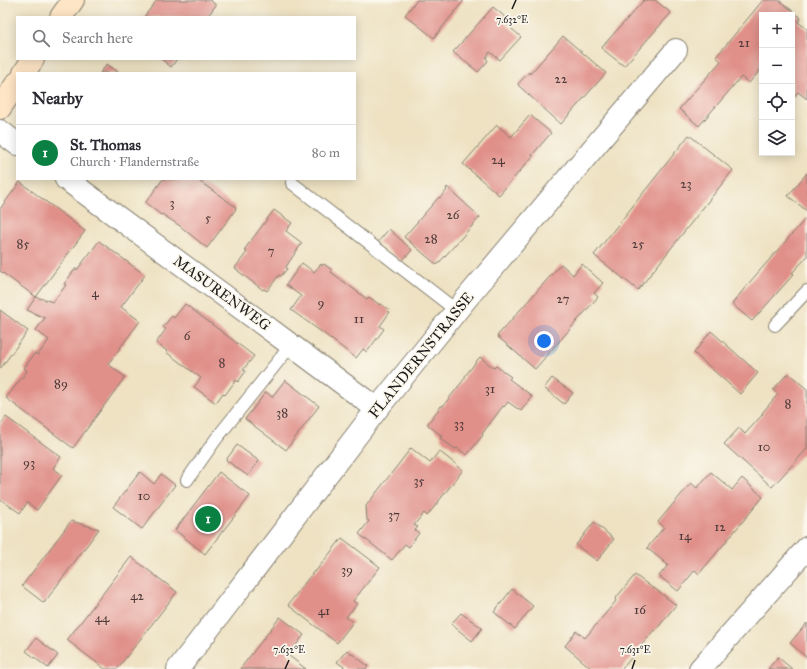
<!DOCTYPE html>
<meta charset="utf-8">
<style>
body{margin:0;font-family:"IM FELL Great Primer",serif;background:#f7f7f7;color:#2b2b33}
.controls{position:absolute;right:12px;top:12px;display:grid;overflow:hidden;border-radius:0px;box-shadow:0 2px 10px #0003}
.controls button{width:36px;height:36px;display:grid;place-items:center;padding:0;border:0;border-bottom:1px solid #e1e1e2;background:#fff;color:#2b2b33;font:20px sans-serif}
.you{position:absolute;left:544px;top:341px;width:14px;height:14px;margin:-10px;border:3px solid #fff;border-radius:50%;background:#1a73e8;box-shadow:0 0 0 6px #1a73e833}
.badge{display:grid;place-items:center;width:26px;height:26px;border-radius:50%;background:#0b8043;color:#fff;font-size:13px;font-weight:700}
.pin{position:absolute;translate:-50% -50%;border:2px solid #fff;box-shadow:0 1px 4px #0006}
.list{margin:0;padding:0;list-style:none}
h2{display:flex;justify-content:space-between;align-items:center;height:52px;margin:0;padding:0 16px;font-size:17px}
h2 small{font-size:13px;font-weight:400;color:#7c7c81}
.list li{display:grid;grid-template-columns:26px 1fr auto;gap:12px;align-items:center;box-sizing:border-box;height:56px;padding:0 16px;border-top:1px solid #e1e1e2}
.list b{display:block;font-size:15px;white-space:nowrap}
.list p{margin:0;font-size:13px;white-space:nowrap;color:#7c7c81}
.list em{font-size:13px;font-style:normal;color:#7c7c81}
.icon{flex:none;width:22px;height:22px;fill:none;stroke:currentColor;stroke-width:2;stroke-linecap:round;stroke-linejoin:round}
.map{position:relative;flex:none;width:807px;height:669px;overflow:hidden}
.search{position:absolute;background:#fff;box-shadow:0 2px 10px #0003;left:16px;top:16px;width:340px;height:44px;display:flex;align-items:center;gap:10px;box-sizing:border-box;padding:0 14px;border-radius:0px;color:#7c7c81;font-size:15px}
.panel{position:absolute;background:#fff;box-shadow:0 2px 10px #0003;left:16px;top:72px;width:340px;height:108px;border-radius:0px}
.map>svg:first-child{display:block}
.building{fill:#e08f89}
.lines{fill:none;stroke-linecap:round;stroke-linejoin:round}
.service-casing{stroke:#857f70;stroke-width:14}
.minor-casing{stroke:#857f70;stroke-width:24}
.secondary-casing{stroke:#857f70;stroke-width:24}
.service{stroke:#fff;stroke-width:12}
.minor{stroke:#fff;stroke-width:22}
.secondary{stroke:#fee5c5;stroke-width:22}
.ticks{fill:none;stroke:#1c1c1c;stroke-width:1.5}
.labels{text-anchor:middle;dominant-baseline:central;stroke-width:3.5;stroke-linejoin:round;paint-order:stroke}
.number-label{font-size:13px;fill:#4d3937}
.street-label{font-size:15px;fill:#1c1c1c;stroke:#fbf7ec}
.ticks-label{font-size:10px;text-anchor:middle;fill:#1c1c1c;stroke:#fbf7ec;stroke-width:3.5;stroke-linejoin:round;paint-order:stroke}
</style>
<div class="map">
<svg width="807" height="669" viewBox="0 0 807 669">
<rect width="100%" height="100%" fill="#fbf7ec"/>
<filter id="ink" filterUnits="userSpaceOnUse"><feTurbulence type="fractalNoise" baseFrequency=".025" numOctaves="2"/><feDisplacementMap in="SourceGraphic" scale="8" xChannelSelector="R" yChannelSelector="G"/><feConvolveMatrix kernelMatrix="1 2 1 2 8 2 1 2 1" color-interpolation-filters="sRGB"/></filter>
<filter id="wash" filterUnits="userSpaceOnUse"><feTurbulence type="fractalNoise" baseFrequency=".012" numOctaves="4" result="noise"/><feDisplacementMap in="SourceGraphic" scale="16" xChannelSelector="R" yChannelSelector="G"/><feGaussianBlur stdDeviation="0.9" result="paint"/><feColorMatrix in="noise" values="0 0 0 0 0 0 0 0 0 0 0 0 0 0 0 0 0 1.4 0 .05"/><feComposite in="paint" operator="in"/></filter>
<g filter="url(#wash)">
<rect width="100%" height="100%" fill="#eee2c3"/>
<g id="blocks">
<!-- building -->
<path class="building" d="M157,0h54v1l5,4 -9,12h-63z
M417,0h47l-30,38 -29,-23z
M644,0h11l16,13 -47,53 -23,-18z
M763,0h16l22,18 -3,4 9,7v70l-9,-7 -4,5 -2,-2v-80h-30v53l-13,15 -8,-6 -42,49 -20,-17 42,-48 -5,-4z
M493,7l12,10 -3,3 19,17 -21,23 -10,-8 -4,6 2,3 -10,11 -25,-20z
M563,36l43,37 -45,51 -42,-38 -1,-2 11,-12 1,2z
M161,59h16l-6,8z
M107,64l12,9h-19z
M530,115l21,18 -19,22 1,1 -34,39 -36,-31 34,-39 14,12z
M689,135l44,35 -95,120 -44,-35z
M807,173v38l-19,-15z
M163,179h33l40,28 -1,1 1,1 -29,39 -27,-22 -18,-12 -1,1 -15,-12v-1z
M20,182l65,49 -49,66 -36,-26v-62z
M447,187l33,30 -43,48 -33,-28 35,-40 1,1 7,-8 -1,-1z
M274,210l18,13 -6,8 16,12 -13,19 -3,5 1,2 -6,7 -2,-1 -12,16 -3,-2 -1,1 -25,-19v-1l-3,-2 12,-16 -3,-2z
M807,217v40l-15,16 2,1 -42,47 -20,-17 16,-20z
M389,229l23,21 -10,11 -24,-19z
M99,241l46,34 -24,32 19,14 -32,43 17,13 -52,71 -67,-50 21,-27 -3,-3 11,-15 3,2 11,-15 -13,-10 9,-12 -18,-8 9,-13 17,5 13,-17 -2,-1 12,-16 1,2z
M302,263l12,9 7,-8 1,2 2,-2 8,6 -1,2 36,27 2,-2 11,8 1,-1 8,6 -1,1 2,1 -10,14 4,3 -17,23 -4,-3 -7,9 -33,-25 -32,-23 10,-14 -15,-11z
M561,264l12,11 9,-11 21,19 -9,10 4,4 -63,72 -38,-33z
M185,304l69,52 -11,14 3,1 -8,11 -2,-2 -11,15 -2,-2 -7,10 -22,-16 7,-9 -35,-26 1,-1 -11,-8 10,-14 -3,-2 9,-11 2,2z
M0,310l28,21 -28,38z
M711,331l47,42 -18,21 -46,-41z
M480,357l14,11 2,-2 15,11 -2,2 23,17 -11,15 -13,-9 -4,5 -1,-1 -21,28 1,1 -16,20 -10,-7 -2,1 -15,-11 2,-2 -14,-11v-2l13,-17h2l22,-28v-2l14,-18z
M788,373l19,16v60l-35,38 -48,-43 15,-16 6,6 18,-20 -1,-1 16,-19 -5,-4z
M552,378l21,15 -9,11 -20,-16z
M285,380l34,26 -33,44 -41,-31 21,-27 6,5z
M6,417l55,40 -8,11 9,7 -25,35 -10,-7 -7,10 -20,-14v-73z
M237,445l22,16 -11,15 -22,-16z
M411,448l19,15 9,-12 24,19 -36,46 -3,-3 -10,12 4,2 -3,3 4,3 -10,14 -4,-3 -13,16 -33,-26 10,-13 -2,-1 -1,-14z
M140,472l14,12 7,-10 14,11 -33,44 -29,-22z
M219,472l31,24 -45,58 -30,-24z
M711,472l21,18 10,-12 21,19 -64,77 -4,-4 -17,21 -19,-15 9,-11 -21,-17 17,-21 -6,-5 16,-19 17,-20 6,5z
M71,521l28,8 -55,74 -22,-17z
M594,522l20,17 -17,22 -21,-16z
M342,538l38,29 -27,34 4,3 -11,13 7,5 -16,21 -49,-38 26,-34 1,1z
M131,557l46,35 -60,77h-12l-38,-29z
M635,575l19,14v-1l22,17 -21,26 -1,-1 -32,39h-30l-27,-23 11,-15 9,7 31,-37 -1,-2z
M512,589l21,17 -18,23 -21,-17z
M461,613l21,15 -10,13 -21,-17z
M280,617l24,18 -16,20 18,14h-66z
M807,623v35l-17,-15z
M36,638l22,17 -10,13 -22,-17z
M347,650l21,16 -2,3h-19l-10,-7z
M778,657l14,12h-24z"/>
</g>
</g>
<g filter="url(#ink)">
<use href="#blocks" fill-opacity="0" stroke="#857f70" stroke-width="1"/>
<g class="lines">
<defs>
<path id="service" d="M292,183l165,128
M775,325l32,-34
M187,480l29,-41 75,-94"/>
<path id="minor" d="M0,131l17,13
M66,179l225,166 86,64
M178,669l199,-260 89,-110 210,-249
M700,669l107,-121"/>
<path id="secondary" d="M61,17l12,-17
M24,73l9,-14
M0,108l17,-25"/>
</defs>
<!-- service casing -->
<use href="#service" class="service-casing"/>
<!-- minor casing -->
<use href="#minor" class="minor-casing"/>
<!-- secondary casing -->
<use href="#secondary" class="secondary-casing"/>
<!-- service -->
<use href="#service" class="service"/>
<!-- minor -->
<use href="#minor" class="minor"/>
<!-- secondary -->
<use href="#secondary" class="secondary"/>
</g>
</g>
<!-- ticks -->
<path class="ticks" d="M512,9l4,-9M285,669l4,-9M632,669l3,-9"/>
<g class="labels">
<!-- number labels -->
<g class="number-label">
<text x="744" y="43">21</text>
<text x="561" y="79">22</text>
<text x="498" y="160">24</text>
<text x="686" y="184">23</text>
<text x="172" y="203">3</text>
<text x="453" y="215">26</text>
<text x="208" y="218">5</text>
<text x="431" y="239">28</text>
<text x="23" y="244">85</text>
<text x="638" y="244">25</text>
<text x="271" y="251">7</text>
<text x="95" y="293">4</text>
<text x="563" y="299">27</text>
<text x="321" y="303">9</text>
<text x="359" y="319">11</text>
<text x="187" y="336">6</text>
<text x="222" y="363">8</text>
<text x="61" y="384">89</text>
<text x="490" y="389">31</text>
<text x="788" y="404">8</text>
<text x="282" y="413">38</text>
<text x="459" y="424">33</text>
<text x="764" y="447">10</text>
<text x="29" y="463">93</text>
<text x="419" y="481">35</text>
<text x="144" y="496">10</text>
<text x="394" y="515">37</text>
<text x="720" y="527">12</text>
<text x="685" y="536">14</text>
<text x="347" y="570">39</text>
<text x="137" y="596">42</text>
<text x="640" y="610">16</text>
<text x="324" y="611">41</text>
<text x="102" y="618">44</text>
</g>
<!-- street labels -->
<g class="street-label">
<text transform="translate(222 293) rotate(36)">MASURENWEG</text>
<text transform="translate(421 355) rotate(-51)">FLANDERNSTRASSE</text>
</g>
</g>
<g class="ticks-label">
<text x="512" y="23">7.632°E</text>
<text x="289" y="653">7.632°E</text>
<text x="635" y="653">7.631°E</text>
</g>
</svg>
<div class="controls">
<button>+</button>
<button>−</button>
<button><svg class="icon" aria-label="locate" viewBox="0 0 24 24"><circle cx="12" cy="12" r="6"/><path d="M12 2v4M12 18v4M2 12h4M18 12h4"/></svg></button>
<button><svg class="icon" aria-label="layers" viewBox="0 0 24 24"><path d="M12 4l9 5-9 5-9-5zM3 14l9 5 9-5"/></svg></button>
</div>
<div class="you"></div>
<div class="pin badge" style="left:208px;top:519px">1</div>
<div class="search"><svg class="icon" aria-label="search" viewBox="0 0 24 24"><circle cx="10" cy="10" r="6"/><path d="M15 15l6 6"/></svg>Search here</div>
<section class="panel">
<h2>Nearby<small></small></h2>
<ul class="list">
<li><span class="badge">1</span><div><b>St. Thomas</b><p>Church · Flandernstraße</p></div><em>80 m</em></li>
</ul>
</section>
</div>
